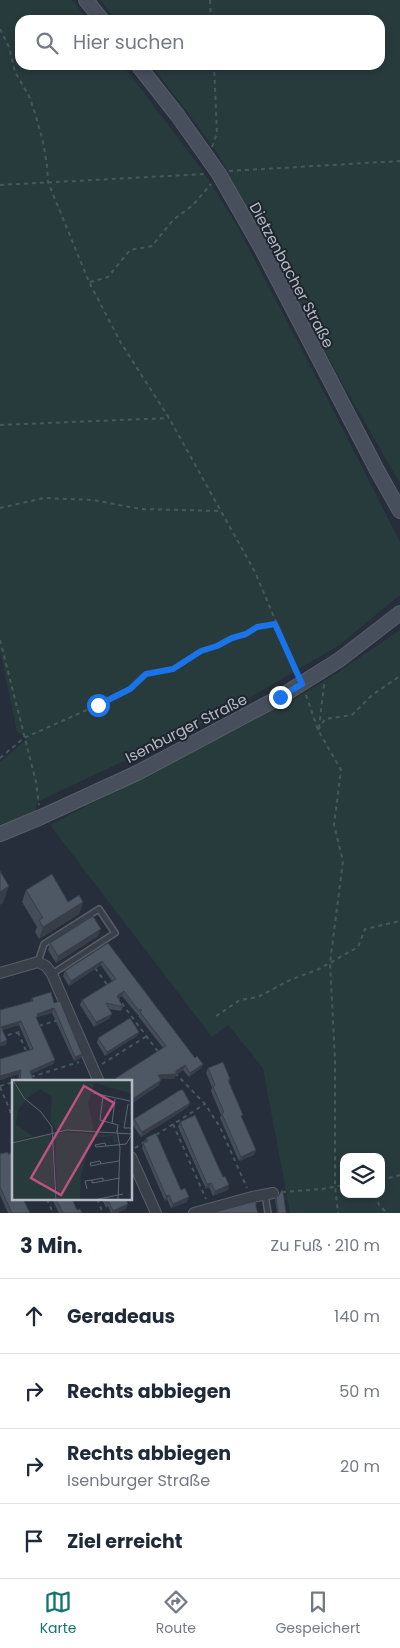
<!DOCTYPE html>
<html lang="de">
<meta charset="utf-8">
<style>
body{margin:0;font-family:Poppins,sans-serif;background:#f6f6f7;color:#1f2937}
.controls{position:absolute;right:15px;bottom:15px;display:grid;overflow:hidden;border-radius:10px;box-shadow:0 2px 8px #0003}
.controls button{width:45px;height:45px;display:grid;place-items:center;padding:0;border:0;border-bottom:1px solid #e0e1e3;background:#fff;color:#1f2937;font:25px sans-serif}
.stop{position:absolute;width:15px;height:15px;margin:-11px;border:4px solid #1a73e8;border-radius:50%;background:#fff}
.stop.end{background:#1a73e8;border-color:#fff;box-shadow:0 1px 5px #0008}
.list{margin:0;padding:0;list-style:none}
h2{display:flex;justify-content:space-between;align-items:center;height:65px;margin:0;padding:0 20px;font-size:21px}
h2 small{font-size:16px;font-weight:400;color:#747a83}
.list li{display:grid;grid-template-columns:32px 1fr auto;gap:15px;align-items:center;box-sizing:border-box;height:75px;padding:0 20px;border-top:1px solid #e0e1e3}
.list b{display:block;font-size:19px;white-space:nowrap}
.list p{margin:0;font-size:16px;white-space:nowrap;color:#747a83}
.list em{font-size:16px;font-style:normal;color:#747a83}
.icon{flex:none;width:28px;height:28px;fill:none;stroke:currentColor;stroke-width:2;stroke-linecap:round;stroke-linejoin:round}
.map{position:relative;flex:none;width:400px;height:1213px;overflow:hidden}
.search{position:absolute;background:#fff;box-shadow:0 2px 8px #0003;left:15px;right:15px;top:15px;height:55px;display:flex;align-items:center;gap:12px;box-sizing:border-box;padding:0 18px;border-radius:15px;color:#747a83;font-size:19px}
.sheet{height:365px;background:#fff}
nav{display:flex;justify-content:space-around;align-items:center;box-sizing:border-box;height:70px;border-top:1px solid #e0e1e3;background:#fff;font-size:14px;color:#747a83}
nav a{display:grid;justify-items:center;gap:2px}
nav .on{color:#0f766e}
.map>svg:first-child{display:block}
.green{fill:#283b3c;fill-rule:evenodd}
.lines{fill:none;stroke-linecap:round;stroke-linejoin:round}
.service-casing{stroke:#575e68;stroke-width:8}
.minor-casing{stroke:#575e68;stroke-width:12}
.secondary-casing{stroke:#575e68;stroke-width:16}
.path{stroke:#47585a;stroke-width:2;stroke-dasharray:4 4;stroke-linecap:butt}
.service{stroke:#39404a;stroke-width:5}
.minor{stroke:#39404a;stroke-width:10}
.secondary{stroke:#474f5d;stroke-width:14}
.wall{fill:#434c57}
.shaded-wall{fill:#373e47}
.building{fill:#4e5865;stroke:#373e47}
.route{stroke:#1a73e8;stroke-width:6}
.labels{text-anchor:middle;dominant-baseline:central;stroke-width:4;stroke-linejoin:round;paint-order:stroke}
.street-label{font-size:15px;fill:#b4bbc6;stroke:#1e252f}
.inset-road{fill:none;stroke:#5e6672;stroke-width:1}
.view{fill:#bd5180;fill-opacity:0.15;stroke:#bd5180;stroke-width:2.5}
.inset-edge{fill:none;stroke:#b4bbc6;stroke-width:2.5}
</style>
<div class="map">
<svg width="400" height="1213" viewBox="0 0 400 1213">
<rect width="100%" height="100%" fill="#252e3a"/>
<!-- green -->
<path class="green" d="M0,0h72l16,20h-68v45h103l80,106 33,53 91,174 73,144v53l-62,51 -123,72 -178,84 -1,9 -36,14v-63l28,-24 -11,-6 -17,-82z
M100,0h300v483l-55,-95 -127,-234 -38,-52 -29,-37h229v-45h-264z
M400,630v583h-110l-27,-145 -35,-43 -16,12 -162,-212 243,-125 38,-23zM344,1157h37v37h-37z"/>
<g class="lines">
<defs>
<path id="service" d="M38,962l6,-18 55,-35 16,24 -63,41
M265,1194l3,19"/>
<path id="minor" d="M0,973l38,-11 8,4 6,8 47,108
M131,1157l25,56
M194,1213l58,-16 21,-4"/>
<path id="secondary" d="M86,0l16,20
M138,65l40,51 41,58 44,77 115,221 22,39
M0,834l41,-17 96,-44 143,-76 59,-37 61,-47"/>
</defs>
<!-- service casing -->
<use href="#service" class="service-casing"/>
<!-- minor casing -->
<use href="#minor" class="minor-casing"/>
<!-- secondary casing -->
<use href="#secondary" class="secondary-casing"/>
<!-- path -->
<path class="path" d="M210,0l1,20
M0,29l9,18 6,25 14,24 6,17 8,29 4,23 1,17 41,100 32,61 48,75 86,154 43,102
M212,147l5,-14 -3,-68
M229,171l171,-10
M0,185l205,-11
M90,282l18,-5 22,-27 22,-4 21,-26 20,-15 18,-21
M0,425l169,-7
M0,508l44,-10 49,2 47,9 80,2
M0,640l36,142 3,23
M306,695l12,35 23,40 -7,55 9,36 -13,102 5,97v126l3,27
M319,728l5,-43 -2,-1
M318,730l7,-11 27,-4 20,-20 28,-19
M0,758l24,-20 74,-33 32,-16 17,-15 26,-5 28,-18 16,-5 15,-8 14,-4 11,-7 18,-3
M95,968l13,18
M117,997l42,56
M216,1016l24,-16 18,-3 32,-17 29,-11 39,-22 7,-18 35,-8
M39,1026l19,-6
M18,1032l9,21
M0,1037l23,-6
M102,1064l45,-28
M175,1073l30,31 15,23 27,61
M31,1077l48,-15
M0,1086l14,-4
M0,1087l14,33
M173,1124l33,75
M156,1135l49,-31
M135,1148l11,-7
M381,1180l19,-5
M282,1192l40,-3 22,-4
M376,1194l3,11 8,8
M47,1199l6,14
M97,1199l6,14"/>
<!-- service -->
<use href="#service" class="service"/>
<!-- minor -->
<use href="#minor" class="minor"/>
<!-- secondary -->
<use href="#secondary" class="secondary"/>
</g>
<!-- wall -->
<path class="wall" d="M26,890l42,12h15l-4,12 -40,25 -4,-7 2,-5 -15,-25z
M98,936l-42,27 -8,-13 2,-7z
M108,943l87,115 8,6 -2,4 -12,9 -6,-7 -7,5 -2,4h-14l-1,6 -28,19v-22h-16l1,-4 47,-30 -25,-32 1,-1 -2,-1 -15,-18 -4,3 5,8 -2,4 -12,-2 1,9 -16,9 -14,-22 2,-5 30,-19 -11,-16 -32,21 -6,-10 2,-5z
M32,998l22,5 28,51 -1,4 -7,3 -22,-48 -15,4v2l18,41 -2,4 -22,10 1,8h-14l1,-8 -19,6 30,-30 -11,-25 -17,5 4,15 -6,1v-36l31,-9z
M139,1032l-2,4 -32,20 -8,-13 1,-5z
M208,1068l22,11 -1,3 13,36 14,32 -2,5 -15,6 -19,-43 1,-3 -10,-24 1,-4 -6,-14z
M188,1107l-47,30 -9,-13 2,-5z
M180,1122l48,68 -15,6 -4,-9 -3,2 -28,-62z
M146,1138l35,52 6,12 -16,6 -4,-9 -2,2 -23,-53 1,-5h2z
M0,1154h8l4,20 18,39h-22l-8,-18z
M276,1197l10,16h-9l-2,-14z
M52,1199h20l5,11 5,3h-23z
M102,1199h24v10l-9,4h-6l-3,-7 -2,2z"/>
<!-- shaded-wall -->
<path class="shaded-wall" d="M9,886l-6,17 -3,2v-13z
M83,902l-4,12 -40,25 4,-12z
M101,929l-3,7 -42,27 2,-7z
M102,961l-1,4 -32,21 2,-5z
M124,991l-2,5 -7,5 2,-5z
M54,1008l-2,5 -15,4 -1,4h-2l3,-7z
M112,1014l-2,4 -16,9 2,-5z
M21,1021l-2,4 -19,6 1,-4z
M139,1032l-2,4 -32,20 2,-4z
M7,1040l-1,5 -6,1v-3z
M82,1054l-1,4 -7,3 1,-4z
M55,1060l-2,4 -25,11 2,-4z
M203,1064l-2,4 -12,9 1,-4z
M185,1065l-2,5 -7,5 -2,4h-18l2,-4 18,-4z
M21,1070l-2,4 -19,6v-4z
M161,1080l-2,5 -28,19v-4z
M190,1103l-2,4 -47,30 1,-5z
M256,1150l-2,5 -15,6 2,-4z
M211,1183l-2,4 -3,2 1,-5z
M229,1185l-1,5 -15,6 2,-5z
M169,1195l-2,4 -2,2 1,-5z
M189,1197l-2,5 -16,6 2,-4z
M128,1204l-2,5 -9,4h-5l1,-2z"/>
<!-- building -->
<path class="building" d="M0,871l9,15 -9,6z
M52,874l16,28 11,-7 4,7 -40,25 -4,-7 4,-2 -17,-28z
M93,916l8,13 -43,27 -8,-13z
M108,943l87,115 2,-2 6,8 -13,9 -5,-8 -9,6v3l-18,1 3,5 -30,20v-18h-13l-2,-4 50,-32 -26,-34 2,-2h-4l-14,-19 -7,5 6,11 -17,-4 6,11 -16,8 -14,-22 34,-21 -14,-18 -31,20 -6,-10z
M51,992l3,11 6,-2 22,53 -7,3 -21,-49 -17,6 1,2 -2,1 19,43 -25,11 3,8 -8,3h-5l1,-12 -21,6v-17l33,-10 -12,-28 -20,6 6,13 -7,3v-33l33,-9 -1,-3z
M130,1018l9,14 -32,20 -9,-14z
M223,1062l7,17 -2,1 15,35 -2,1 15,34 -15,7 -19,-43 2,-2 -11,-25 2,-2 -7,-17z
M88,1079l1,3h-9z
M180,1090h3l7,13 -48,29 -8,-13z
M195,1115l28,62 2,-1 4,9 -14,6 -4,-8 -4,1 -27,-62z
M156,1133l25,57 4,-2 4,9 -16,7 -4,-9 -3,1 -23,-53 5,-2 -2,-3z
M8,1152v2l6,-1v17l-3,1 3,7v21h9l7,14h-18l-12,-26v-33z
M283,1190l3,23h-8l-2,-16 3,-2 2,-4z
M56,1199h16l5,11 3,-1 2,4h-19z
M105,1199h21l2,5 -15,7 -4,-9 -2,1z
M256,1201v6l2,6h-43v-1z"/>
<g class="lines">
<!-- route -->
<path class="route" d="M98,705l32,-16 16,-15 27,-5 28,-18 16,-5 15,-8 14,-4 11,-7 18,-3 27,60 -22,13"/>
</g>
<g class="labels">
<!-- street labels -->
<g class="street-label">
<text transform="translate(292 275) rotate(62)">Dietzenbacher Straße</text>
<text transform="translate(186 728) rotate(-27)">Isenburger Straße</text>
</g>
</g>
<!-- overview -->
<g transform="translate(12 1080)">
<rect width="120" height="120" fill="#252e3a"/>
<path d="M2,0h118v14l-37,-11 -7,20 6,28 -38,-1 -6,-9 2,-24 -12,-8 -14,10zM0,1l14,20 -8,9 -2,15 17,11 -21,6zM52,52l51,3 3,7 -4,1 -1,-7 -21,2 -11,37 -1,25h-23l-2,-66zM39,54l4,66h-43v-56z" fill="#283b3c"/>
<path class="inset-road" d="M1,0l11,18 17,14 11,15 4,73M81,13l37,8M91,16l-3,24 18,5 -1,7M116,24l-4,24h8M100,44l3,-25M105,50l3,18 -2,52M0,63l55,-13 65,4M94,66l-1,-3 -10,2 1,2 30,-3 5,-8M89,84l-1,-3 -10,2 1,3 9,-2 19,-3M91,101v-3l-11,2v3l28,-5M75,109l-2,-8 7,-1M82,120l29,-6"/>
<path class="view" d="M72,6l30,17 -53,92 -30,-17z"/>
<rect width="120" height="120" class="inset-edge"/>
</g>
</svg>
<div class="controls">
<button><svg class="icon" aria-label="layers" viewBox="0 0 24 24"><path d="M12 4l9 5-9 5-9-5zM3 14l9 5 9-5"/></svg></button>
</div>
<div class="stop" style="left:98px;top:705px"></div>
<div class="stop end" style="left:280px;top:697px"></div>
<div class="search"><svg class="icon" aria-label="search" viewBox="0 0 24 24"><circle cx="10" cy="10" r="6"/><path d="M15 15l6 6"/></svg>Hier suchen</div>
</div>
<section class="sheet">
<h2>3 Min.<small>Zu Fuß · 210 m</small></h2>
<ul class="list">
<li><svg class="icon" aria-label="ahead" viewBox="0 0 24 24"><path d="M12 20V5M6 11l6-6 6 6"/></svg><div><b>Geradeaus</b></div><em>140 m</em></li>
<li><svg class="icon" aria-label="right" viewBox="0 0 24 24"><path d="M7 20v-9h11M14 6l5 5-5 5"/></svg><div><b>Rechts abbiegen</b></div><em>50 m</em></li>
<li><svg class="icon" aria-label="right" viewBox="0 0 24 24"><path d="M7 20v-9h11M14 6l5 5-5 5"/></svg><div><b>Rechts abbiegen</b><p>Isenburger Straße</p></div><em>20 m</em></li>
<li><svg class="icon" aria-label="arrive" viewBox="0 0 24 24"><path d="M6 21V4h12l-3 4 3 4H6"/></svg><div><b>Ziel erreicht</b></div></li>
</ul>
</section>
<nav>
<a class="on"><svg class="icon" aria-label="map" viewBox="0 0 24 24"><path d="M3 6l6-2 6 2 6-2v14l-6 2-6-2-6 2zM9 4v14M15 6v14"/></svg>Karte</a>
<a><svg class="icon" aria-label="directions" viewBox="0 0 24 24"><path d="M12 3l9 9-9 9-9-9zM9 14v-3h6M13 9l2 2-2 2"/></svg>Route</a>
<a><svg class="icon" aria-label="saved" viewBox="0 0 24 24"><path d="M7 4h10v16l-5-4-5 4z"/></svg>Gespeichert</a>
</nav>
